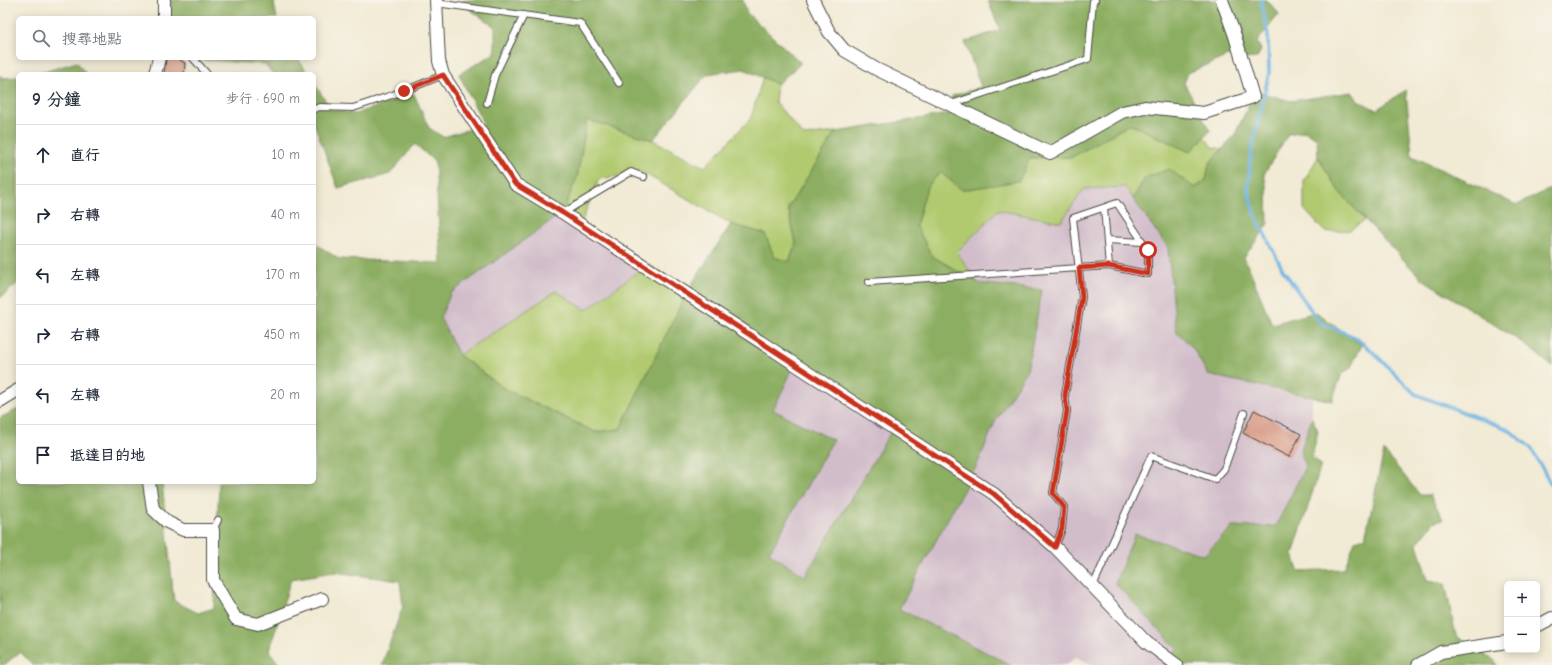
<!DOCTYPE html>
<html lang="zh-TW">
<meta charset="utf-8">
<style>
body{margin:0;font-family:"Comic Neue","LXGW WenKai TC",sans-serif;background:#f2f2f3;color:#1f2937}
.controls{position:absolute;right:12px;bottom:12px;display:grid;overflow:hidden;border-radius:6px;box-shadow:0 2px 10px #0003}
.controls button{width:36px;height:36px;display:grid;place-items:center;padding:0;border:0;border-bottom:1px solid #e0e1e3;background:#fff;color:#1f2937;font:20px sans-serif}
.stop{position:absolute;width:12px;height:12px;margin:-9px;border:3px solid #c8321e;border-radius:50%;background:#fff}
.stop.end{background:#c8321e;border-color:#fff;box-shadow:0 1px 4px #0008}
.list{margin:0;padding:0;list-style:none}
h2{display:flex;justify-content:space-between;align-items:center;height:52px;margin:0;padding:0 16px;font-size:17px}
h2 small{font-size:13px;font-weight:400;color:#747a83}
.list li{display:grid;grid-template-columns:26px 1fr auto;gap:12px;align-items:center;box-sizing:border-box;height:60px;padding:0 16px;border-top:1px solid #e0e1e3}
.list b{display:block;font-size:15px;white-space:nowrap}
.list em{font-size:13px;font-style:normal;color:#747a83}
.icon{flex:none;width:22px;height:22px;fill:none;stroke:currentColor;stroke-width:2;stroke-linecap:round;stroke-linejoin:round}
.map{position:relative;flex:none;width:1552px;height:665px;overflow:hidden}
.search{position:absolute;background:#fff;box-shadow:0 2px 10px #0003;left:16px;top:16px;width:300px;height:44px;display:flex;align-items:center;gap:10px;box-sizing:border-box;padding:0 14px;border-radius:6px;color:#747a83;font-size:15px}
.panel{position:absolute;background:#fff;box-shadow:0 2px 10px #0003;left:16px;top:72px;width:300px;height:412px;border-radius:6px}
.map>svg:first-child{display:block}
.industrial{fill:#d1bdca}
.green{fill:#b1ca6f;stroke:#6e7a4d}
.forest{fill:#8cae62;stroke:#5c6c46;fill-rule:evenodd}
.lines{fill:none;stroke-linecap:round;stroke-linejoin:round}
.stream{stroke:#6cb3e3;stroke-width:3.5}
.building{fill:#d5937e}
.service-casing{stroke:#494844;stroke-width:8}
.minor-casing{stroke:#494844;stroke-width:14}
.service{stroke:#fff;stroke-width:6}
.minor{stroke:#fff;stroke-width:12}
.route{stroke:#c8321e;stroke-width:5}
</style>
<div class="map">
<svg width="1552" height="665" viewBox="0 0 1552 665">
<rect width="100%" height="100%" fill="#f7f3e8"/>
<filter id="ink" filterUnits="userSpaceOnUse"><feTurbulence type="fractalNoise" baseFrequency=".025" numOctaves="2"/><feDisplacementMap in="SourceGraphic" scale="8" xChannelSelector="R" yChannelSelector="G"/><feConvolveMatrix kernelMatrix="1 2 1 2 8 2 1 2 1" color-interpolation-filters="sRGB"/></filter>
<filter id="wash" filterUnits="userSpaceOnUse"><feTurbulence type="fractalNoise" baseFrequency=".012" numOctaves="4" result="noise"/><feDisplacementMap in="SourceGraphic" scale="16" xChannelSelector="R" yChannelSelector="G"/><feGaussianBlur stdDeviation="0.9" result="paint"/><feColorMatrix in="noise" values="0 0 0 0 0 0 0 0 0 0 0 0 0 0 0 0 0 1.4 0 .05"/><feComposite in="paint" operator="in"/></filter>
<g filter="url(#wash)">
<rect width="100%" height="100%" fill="#f1ead4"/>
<!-- industrial -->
<path class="industrial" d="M1122,185l46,63 8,83 17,17 15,27 104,23v20l-12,35 6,12 -30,61 -44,1 -28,28 -69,-21 -20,49 62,67 -14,15h-70l-17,-8 -11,8h-54l-112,-56 78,-144 18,-43 -134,-151 97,-19 40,-42 49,10 9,-1 14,-11 14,-19 32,-1z
M563,212l85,52 -62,46 -30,-19 -97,64 -19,-38 11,-25z
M796,361l98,65 -88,150 -37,-23 64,-113 -60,-30z"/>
<!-- green -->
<path class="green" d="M763,77l14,7 -2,18 29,34 32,-4 -48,76 8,35 -7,19 -15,-5 -9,-23 -34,-10 -89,-52 -43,7 -18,44 -18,-11 14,-35 10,-58 66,21 52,27 46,-49z
M1130,124l60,28 14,-15 9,10 9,2 -13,15 -3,16 -11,8 -50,-10 -12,21 -8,-12 -41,2 -23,33 -63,-12 -41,42 21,31 -46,-27 -16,-30 11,-39 13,-15 90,-14 42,-1z
M1318,157l20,33 27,30 -15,10 -25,2 -21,-23v-28z
M648,264l40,26 -68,139 -25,3 -92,-44 -44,-33 97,-64 30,19z"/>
<!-- forest -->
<path class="forest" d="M170,0h106l-2,4 3,14h-105z
M463,0h280l4,13 54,50 -24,21 -33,-15 -37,5 -54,66 -66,-20 -10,57 -14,35 -112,81 -11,25 19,37 44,33 92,44 25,-3 68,-139 43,-66 34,10 9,23 15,5 7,-19 -8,-35 48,-76 113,-18 3,-18 29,-9 -16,-45 35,-12 -12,-29 279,-1 12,14 -22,28 4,8 -4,8 -14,1 -15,-3 -40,17 -4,10 26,48 -20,21 -60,-28 -58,33 -42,1 -11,23 -57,9 -22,-18 -13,15 -11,39 16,30 46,27 64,7 -15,80 -32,52 -18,43 -78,144 112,56h-629l21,-59 -3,-25 -65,-9 -44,7 -22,72 11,14h-247l-13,-13 -16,13h-4v-247l18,-9v73h144l12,119 24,12 16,-5 5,-126h95v-239l25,16 102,4 -6,-101 -20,-18 -25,30 -52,14 -24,-65v-40l17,26 24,5 59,-20 15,34 14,9 41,-12 -25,-51 36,-21v-26l-30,-21zM796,362l98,64 -89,150 -36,-23 64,-113 -60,-30z
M202,58h96l10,16h-35l-8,-10 -62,-4z
M77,62l9,12h-50z
M0,75l2,3 16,-1v206l-18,15z
M1406,90l6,66 105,49 35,-17v178l-29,-23 -102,-65 -66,-69 -17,-19 -20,-33 -1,-19 -13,-7 -16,3 -24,40 3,16 1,35 -24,32 28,67 44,-12 46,33 -12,24 -8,4 -10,28 -124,-26 -15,-27 -17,-17 -8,-83 -35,-49 12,-21 24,-9 26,19 11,-8 3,-16 25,-28 22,-45 34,10 62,-9 6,8 18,10z
M1312,418l6,13 -6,26 9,8 -28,89 5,17 46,-2 11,-28 10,-3 19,-87 36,44h10l13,24 -9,3 -17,22 11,36 17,3 11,53 38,24 3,5h-334l14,-16 -62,-66 20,-49 69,21 28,-28 44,-1 30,-61 -6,-12z"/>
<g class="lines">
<!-- stream -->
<path class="stream" d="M1261,0l7,35 1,38 -18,80 -3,37 8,27 27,53 37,53 35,14 18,15 42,42 93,35 23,19 21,38"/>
</g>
<g id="blocks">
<!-- building -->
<path class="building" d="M176,58l9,5 -1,11h-20l2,-15z
M1254,410l47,24 -12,23 -46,-24z"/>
</g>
</g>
<g filter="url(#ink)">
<use href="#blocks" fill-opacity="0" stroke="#494844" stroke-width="1"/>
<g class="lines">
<defs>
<path id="service" d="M436,3l144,20 39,60
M193,58l14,16
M487,103l8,-28 29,-60
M951,104l137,-45 5,-58 2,-1
M314,109l6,-2 33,1 51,-17 39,-16
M1104,208l5,58
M563,213l68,-41 13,5
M1107,240l36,2
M869,282l240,-16 39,8v-24l-31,-47 -44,15 9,79 -17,98 2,16 -14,82 11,14 -2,22 -7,18
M213,530l5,-10
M1093,586l58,-130 64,23 9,-10 20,-56"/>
<path id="minor" d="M436,0l3,61 4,14 72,109 48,29 431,281 61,53 91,95 31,23
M813,0l16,32 15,18 32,19 174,84 72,-41 23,-5 59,6 49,-16 -18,-61 -13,-36
M164,18v-18
M155,74l4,-16
M0,401l18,-11
M149,482l4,27 14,13 16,8h30v50l23,39 22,5 64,-25
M1537,626l15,-8
M1418,665l23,-13 66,-10"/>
</defs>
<!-- service casing -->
<use href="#service" class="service-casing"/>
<!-- minor casing -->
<use href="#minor" class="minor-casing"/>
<!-- service -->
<use href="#service" class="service"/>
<!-- minor -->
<use href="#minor" class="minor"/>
</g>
</g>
<g class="lines" filter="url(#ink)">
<!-- route -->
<path class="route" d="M404,91l39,-16 72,109 48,29 431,281 61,53 7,-18 2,-22 -11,-14 14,-82 -2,-16 17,-98 -3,-29 30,-2 39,8v-24"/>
</g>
</svg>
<div class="controls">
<button>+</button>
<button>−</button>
</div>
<div class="stop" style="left:1148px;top:250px"></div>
<div class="stop end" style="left:404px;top:91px"></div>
<div class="search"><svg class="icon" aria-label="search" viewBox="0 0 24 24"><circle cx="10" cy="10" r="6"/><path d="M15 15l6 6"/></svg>搜尋地點</div>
<section class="panel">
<h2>9 分鐘<small>步行 · 690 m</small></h2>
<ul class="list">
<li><svg class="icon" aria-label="ahead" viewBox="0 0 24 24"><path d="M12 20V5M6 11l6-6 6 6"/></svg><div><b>直行</b></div><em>10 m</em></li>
<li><svg class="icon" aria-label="right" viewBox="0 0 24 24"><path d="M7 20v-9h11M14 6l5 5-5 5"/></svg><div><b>右轉</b></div><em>40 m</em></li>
<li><svg class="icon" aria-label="left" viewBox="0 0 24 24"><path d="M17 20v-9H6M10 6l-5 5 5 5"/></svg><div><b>左轉</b></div><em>170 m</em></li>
<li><svg class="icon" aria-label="right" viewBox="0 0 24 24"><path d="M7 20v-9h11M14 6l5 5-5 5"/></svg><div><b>右轉</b></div><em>450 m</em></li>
<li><svg class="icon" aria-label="left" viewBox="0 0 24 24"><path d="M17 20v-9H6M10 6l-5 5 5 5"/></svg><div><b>左轉</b></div><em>20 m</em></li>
<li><svg class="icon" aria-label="arrive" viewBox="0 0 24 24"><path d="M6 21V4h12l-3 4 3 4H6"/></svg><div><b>抵達目的地</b></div></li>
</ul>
</section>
</div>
